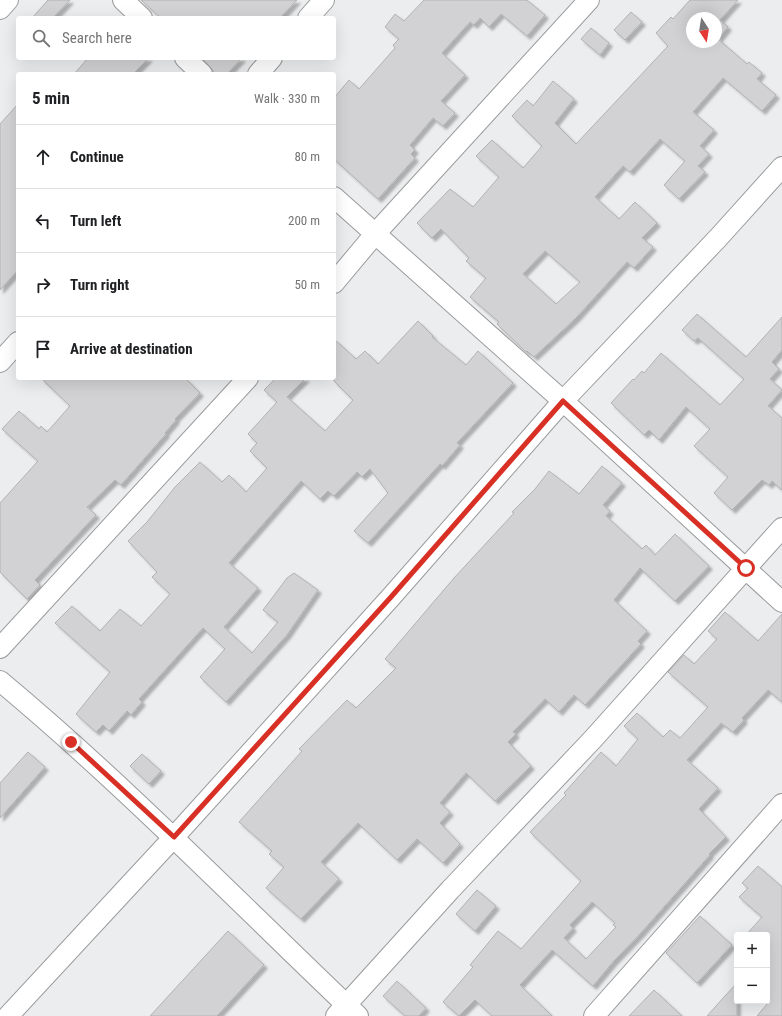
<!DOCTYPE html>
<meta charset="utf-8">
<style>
body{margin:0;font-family:"Roboto Condensed",sans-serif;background:#f2f2f2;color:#202124}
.controls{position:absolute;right:12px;bottom:12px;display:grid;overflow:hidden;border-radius:4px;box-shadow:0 4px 16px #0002}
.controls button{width:36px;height:36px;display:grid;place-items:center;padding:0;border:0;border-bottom:1px solid #e0e0e0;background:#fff;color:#202124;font:20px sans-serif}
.compass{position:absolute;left:686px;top:12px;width:36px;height:36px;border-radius:50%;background:#fff;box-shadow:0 4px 16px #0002;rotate:168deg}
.stop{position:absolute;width:12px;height:12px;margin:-9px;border:3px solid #d93025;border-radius:50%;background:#fff}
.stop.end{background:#d93025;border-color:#fff;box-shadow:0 1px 4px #0008}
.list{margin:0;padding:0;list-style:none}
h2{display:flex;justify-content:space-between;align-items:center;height:52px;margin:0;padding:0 16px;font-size:17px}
h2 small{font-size:13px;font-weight:400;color:#757577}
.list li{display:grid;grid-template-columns:26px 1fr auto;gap:12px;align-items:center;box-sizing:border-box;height:64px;padding:0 16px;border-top:1px solid #e0e0e0}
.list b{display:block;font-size:15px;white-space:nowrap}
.list em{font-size:13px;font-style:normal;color:#757577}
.icon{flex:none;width:22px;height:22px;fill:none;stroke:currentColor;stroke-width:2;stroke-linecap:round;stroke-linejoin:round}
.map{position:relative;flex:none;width:782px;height:1016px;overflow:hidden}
.search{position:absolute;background:#fff;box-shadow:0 4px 16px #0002;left:16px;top:16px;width:320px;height:44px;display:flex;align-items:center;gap:10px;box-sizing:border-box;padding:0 14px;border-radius:4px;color:#757577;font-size:15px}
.panel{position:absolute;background:#fff;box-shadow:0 4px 16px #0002;left:16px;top:72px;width:320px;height:308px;border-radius:4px}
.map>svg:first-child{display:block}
.building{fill:#d2d2d4;stroke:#b2b2b4;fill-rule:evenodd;filter:url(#shadow)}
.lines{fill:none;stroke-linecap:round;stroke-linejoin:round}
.minor-casing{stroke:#9a9b9c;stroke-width:22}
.minor{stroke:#fff;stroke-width:20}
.route{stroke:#d93025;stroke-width:5}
</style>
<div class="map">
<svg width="782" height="1016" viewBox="0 0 782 1016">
<defs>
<filter id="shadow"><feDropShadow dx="3.5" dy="3.5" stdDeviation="1" flood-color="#0004"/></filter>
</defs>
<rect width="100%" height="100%" fill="#ecedee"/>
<!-- building -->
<path class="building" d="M48,0h22l-17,18h-21z
M141,0h156l-17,18h-119z
M424,0h103l18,15 -18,21 -26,-22 -12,13 -9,-9 -6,7 -4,-3 -28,31 23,22 -24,26 14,12 -12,13 -10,-8 -23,27 5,5 -4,4 4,4 -37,41 -44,-40v-61l15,-18 10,9 36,-41 -2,-3 6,-6 -14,-12 10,-13 9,7z
M690,0h48l-18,20 8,7 -10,12 29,25 2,-2 13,11 -5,6 19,16 -14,16 -39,-33 -30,34 21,18 -14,16 9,8 -11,12 7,6 -26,27 -15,-14 21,-24 -25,-22 -30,33 -7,-6 -28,31 24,22 16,-17 22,21 -15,15 11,9 -19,21 -7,-6 -51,56 -42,39 -7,-6 -1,1 -29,-28 2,-2 -29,-25 16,-19 -20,-17 3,-3 -28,-29 -9,9 -15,-15 33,-34 23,18 26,-30 -23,-21 16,-16 31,28 19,-22 -30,-30 15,-16 6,6 20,-25 21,18 -19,24 21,21 92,-98 -12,-13 15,-16 2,2zM692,18h24v24h-24zM545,251l35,31 -24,22 -33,-30z
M631,12l11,10 -17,18 -11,-10z
M591,28l18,15 -9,12 -19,-16z
M88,58h61l-16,16h-59z
M202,58h40l-15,16h-11z
M18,104v166l-18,20v-166z
M697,314l49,43 36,-40v33l-10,12 7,7 -9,10 12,11 -14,16 14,12v72l-10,-9 -3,4 -7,-5 -30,30 -18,-17 14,-16 -34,-31 16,-17 -24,-22 -27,33 -10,-10 -5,5 -33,-32 22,-24 1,1 8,-9 2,2 17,-20 59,52 24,-26 -46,-41 -4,3 -12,-11z
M418,321l15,15 -1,1 34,28 12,-14 35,32 -56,60 3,2 -18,21 -2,-2 -72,79 -14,-12 34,-38 -18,-24 -8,8 -5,-5 -23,24 -6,-5 -8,8 -19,-18 -72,82 29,25 -34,39 28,26 26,-31 -15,-12 24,-32 7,-5 24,17 -31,45 -61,67 -26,-25 25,-28 -22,-21 -64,71 3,3 -11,13 -4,-4 -18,20 -6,-6 -7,7 -20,-18 34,-42 -55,-49 17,-17 28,25 20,-22 21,17 29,-32 -18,-17 5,-5 -29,-31 19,-19 28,-35 25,-25 22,20 7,-7 17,17 21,-24 -17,-17 7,-8 -9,-9 29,-32 -13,-12 12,-12h30l-19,19 38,34 28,-31 -19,-19v-42l22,20 9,-8 13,13z
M41,378h144l15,15 -25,26 1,1 -11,13 1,1 -45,51 -6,-5 -28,27 9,8 -61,65 5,5 -13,14 -27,-27v-69l38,-42 -36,-32 17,-18 20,18 2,-3 6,6 23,-26z
M602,466l20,17 -19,22 7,6 -4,5 36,33 4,-4 9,10 20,-21 34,32 -34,35 -35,-33 -26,32 33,31 -9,10 3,3 -56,61 -11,-10 -15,17 -14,-13 -32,33 3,2 -8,8 23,24 -36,35 -29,-28 -26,30 10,9 -10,11 20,21 -17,19 -26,-24 -20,21 -39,-37 -37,39 18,17 -38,40 -35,-31 18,-21 -15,-13 3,-3 -33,-29 63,-71 -3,-2 48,-49 9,8 40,-40 -11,-9 69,-81 60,-65 -2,-1 23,-23 14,-18 30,23z
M725,612l33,29 24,-27v88l-14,-12 -26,28 2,2 -11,12 -12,-9 -34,37 31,28 -19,21 27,28 -17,17 1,1 -70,79 -27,28 -20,24 -41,-36 -32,35 32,31h-60l-17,-16 -16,16 -16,-14 30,-35 -3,-2 28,-34 23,18 60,-68 -51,-49 36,-37 -2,-2 37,-41 15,14 22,-27 -14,-13 13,-13 26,24 7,-7 10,8 28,-31 -40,-35 16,-17 10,9 23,-25 -9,-8zM592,902l23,21 -2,2 3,2 -30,32 -22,-21 9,-10 -3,-3z
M28,752l17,15 -45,51v-35z
M142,754l19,17 -12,13 -19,-18z
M758,866l24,21v129h-25l10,-12v-69h-21l16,-18 -23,-20 9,-9 -6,-5z
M477,890l19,16 -21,25 -19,-17z
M700,916l32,29 -35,38 -31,-30z
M228,931l36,34 -47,51h-67z
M397,981l29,27 -7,8h-14l-22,-20z
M737,983v33h-30l17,-19z
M654,990l28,26h-53z"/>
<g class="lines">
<defs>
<path id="minor" d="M123,0l19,18
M0,9l8,-9
M308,18l16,-18
M185,58l17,16
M258,74l14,-16
M334,197l229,204 219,201
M334,283l41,-49 214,-234
M0,362l18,-20
M0,648l248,-270
M0,681c126,105 239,222 358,335
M8,1016l166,-179 217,-240 172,-196 155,-163 64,-71
M336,1016l114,-126 143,-151 189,-211
M594,1016l188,-212"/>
</defs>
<!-- minor casing -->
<use href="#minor" class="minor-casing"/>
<!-- minor -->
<use href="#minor" class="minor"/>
</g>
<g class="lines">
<!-- route -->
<path class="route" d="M71,742l103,95 217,-240 172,-196 183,167"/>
</g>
</svg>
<div class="controls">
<button>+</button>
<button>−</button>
</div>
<svg class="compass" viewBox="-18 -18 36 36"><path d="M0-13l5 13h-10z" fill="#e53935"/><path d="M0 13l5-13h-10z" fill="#757577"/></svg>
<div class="stop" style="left:746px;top:568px"></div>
<div class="stop end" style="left:71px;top:742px"></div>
<div class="search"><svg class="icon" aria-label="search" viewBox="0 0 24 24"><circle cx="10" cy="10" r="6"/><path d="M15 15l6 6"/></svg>Search here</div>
<section class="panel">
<h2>5 min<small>Walk · 330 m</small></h2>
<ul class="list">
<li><svg class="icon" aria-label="ahead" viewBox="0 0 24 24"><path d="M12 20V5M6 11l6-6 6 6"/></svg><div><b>Continue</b></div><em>80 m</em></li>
<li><svg class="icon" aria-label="left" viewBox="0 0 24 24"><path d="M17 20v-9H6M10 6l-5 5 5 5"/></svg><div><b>Turn left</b></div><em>200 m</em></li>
<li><svg class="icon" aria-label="right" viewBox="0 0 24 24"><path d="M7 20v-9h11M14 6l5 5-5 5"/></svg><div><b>Turn right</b></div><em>50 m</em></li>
<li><svg class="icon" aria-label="arrive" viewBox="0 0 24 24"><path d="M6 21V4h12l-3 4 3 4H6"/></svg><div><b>Arrive at destination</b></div></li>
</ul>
</section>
</div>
